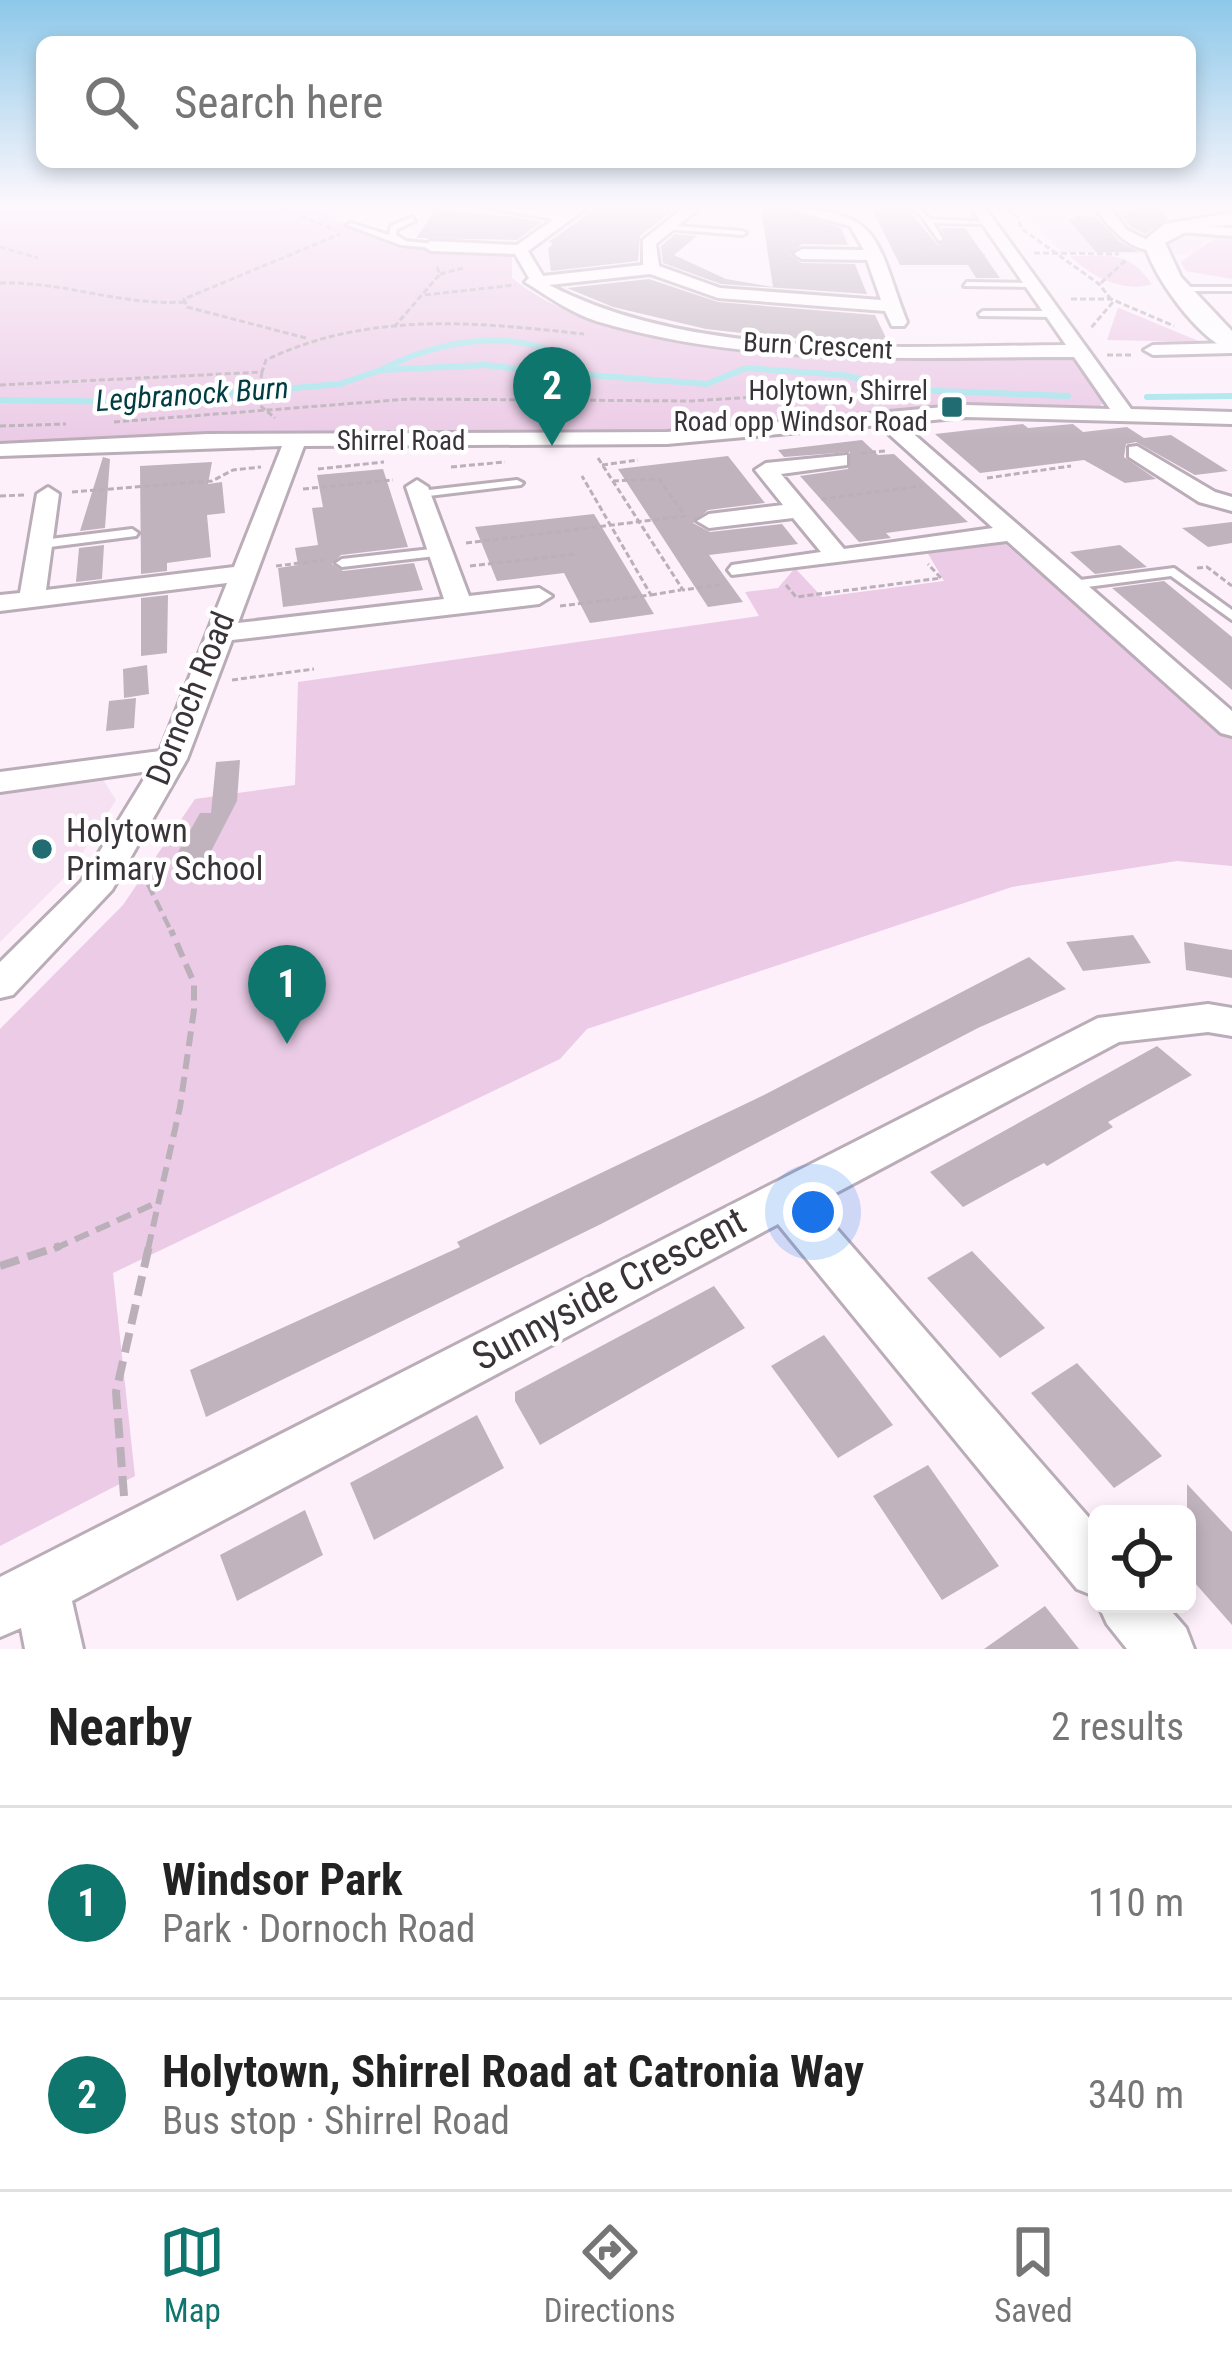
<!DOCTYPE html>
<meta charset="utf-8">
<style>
body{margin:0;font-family:"Roboto Condensed",sans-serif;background:#f2f2f2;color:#222}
.controls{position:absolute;right:36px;bottom:36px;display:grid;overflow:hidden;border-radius:18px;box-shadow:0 6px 18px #0003}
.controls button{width:108px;height:108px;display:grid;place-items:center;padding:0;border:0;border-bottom:3px solid #e0e0e0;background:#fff;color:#222;font:60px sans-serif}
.you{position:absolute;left:813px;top:1212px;width:42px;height:42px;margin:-30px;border:9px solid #fff;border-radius:50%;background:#1a73e8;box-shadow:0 0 0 18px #1a73e833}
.badge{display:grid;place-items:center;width:78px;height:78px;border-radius:50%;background:#0f766e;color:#fff;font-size:39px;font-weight:700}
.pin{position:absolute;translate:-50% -99px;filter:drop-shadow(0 3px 6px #0008)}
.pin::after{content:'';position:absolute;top:63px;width:42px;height:36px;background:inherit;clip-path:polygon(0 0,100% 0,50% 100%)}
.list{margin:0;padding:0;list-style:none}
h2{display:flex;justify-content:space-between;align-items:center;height:156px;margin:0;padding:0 48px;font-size:51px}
h2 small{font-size:39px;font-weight:400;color:#767676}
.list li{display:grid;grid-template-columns:78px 1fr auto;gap:36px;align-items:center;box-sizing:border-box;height:192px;padding:0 48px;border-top:3px solid #e0e0e0}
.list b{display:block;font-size:45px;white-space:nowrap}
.list p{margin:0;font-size:39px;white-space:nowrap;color:#767676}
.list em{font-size:39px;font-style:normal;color:#767676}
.icon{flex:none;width:66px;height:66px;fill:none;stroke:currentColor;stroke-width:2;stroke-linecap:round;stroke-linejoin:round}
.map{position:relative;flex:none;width:1232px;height:1649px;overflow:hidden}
.search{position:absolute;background:#fff;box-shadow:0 6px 18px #0003;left:36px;right:36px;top:36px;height:132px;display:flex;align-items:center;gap:30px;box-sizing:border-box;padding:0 42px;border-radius:18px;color:#767676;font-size:45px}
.sheet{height:540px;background:#fff}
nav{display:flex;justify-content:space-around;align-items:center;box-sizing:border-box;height:168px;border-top:3px solid #e0e0e0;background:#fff;font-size:33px;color:#767676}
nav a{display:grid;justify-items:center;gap:6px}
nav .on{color:#0f766e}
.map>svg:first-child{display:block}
.built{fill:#f5e1f2}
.green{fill:#ebcbe6}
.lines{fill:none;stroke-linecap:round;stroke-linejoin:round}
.stream{stroke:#a4e5eb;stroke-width:6}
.building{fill:#c0b3be}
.service-casing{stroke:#baadb8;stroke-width:6}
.minor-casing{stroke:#baadb8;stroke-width:6}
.secondary-casing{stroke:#baadb8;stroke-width:6}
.path-far3{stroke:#bbb0b9;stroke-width:3;stroke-dasharray:6 3;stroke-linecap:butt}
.path-far2{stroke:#bbb0b9;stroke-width:4.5;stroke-dasharray:12 6;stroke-linecap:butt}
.path-far1{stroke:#bbb0b9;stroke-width:6;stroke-dasharray:15 8;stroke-linecap:butt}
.path{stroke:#bbb0b9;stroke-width:8;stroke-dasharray:20 9;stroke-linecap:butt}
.service{fill:#fff;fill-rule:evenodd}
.minor{fill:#fff;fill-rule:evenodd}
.secondary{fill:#fff;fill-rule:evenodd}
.poi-dot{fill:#206c72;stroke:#fff;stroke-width:4.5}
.labels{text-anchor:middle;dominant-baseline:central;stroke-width:9;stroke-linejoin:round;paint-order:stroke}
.far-street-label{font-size:27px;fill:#3a3439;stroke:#fff}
.far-poi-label{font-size:27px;fill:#3a3439;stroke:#fff;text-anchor:end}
.far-water-label{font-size:30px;font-style:italic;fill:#003d42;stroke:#fff}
.street-label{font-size:33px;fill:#3a3439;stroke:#fff}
.poi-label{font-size:33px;fill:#3a3439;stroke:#fff;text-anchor:start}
.near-street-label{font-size:39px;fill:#3a3439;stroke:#fff}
</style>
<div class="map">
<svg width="1232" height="1649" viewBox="0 0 1232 1649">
<rect width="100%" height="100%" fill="#fdf0fb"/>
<!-- built -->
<path class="built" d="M1020,209h127l15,10 60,17 -18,6 -11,13 -131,-3z
M102,778l14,22 -45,71 -71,71v-149z"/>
<!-- green -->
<path class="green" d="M0,209h317l53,28 37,9 105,6v26c91,72 219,64 329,68 77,3 154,6 231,9l35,46 -12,8 -157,-1 -341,28 -482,1 -115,9z
M1217,237l15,2v40l-46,-8 -5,-9z
M1070,256c40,1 57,-7 82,28 -27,10 -64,-9 -82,-28z
M1118,308h1l82,34 -94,-2z
M1003,542l229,197v127l-55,-5 -165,26 -425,142 -27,30 -447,214 22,203 -135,70v-517l123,-124 72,-106 100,-14 3,-103 461,-66 -14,-24 33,-4 17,-20 27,29 122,-16 -17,-29z"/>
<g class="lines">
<!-- stream -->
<path class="stream" d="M381,370c54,-28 126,-43 183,-13l-27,14 170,13 39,-16 97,7 66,15 159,6
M1147,397l85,-1
M0,400l131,2 209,-18 41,-14 104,-5 52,6"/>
</g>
<!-- building -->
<path class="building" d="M436,209l79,8 27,5 -25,18 -101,-2z
M595,209h79l-34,27 -2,25 -87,10 -3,-22 5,-6 -5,-1z
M761,209h21l59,19 7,17 -46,-1 -12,11 12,8 53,1 12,30 -146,-10 -58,-21 -2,-17 14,-12 22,2 -23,19 52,24 47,8z
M872,209h35l31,36 9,-5 -6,-12h24l35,50h-24l-8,-13h-68z
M1145,209h17l6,10 -23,15 -15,-8 -11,-15z
M1074,216l22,1 25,26 18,9h-43l-28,-33h9z
M649,279l69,23 157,13 12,25 -101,-2 -80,-9 -93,-22 -46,-19z
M1023,424l5,4 45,-4 10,8 44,-5 17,11 27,-3 57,36 -33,4 -59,-33 -10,2 -2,13 32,22 -31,4 -41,-23 -104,13 -45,-39z
M862,440l16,15 16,-1 74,68 -82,11 5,5 -32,4 -59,-66 48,-7 2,-17 -66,5 -6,-7z
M728,456l37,47 -57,7 -15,13 17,9 72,-8 16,20 -89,11 34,47 -35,5 -90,-138z
M103,457l7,2 -5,69 -25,3z
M212,462l-4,22 14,-2 3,31 -18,2 4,42 -44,6v8l-26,3 -1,-108z
M383,469l25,78 -67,8 -9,9 11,7 71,-8 9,27 -140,17 -5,-39 20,-3 -3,-17 23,-3 -6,-37 11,-1 -6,-32z
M594,514l60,100 -64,9 -26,-50 -67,8 -22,-54z
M1232,522v21l-24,4 -26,-19z
M104,545l-2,34 -26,3 3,-34z
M1120,545l27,22 -52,7 -25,-22z
M1164,581l68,56v53l-120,-102z
M168,595l-1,58 -26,3v-58z
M147,665l2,29 -25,4 -1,-29z
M136,698l-2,30 -28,3 3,-30z
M240,760l-3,41 -32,62 -32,-2 27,-48h11l5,-51z
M1133,935l18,28 -68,8 -17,-29z
M1184,942l48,8v28l-46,-8z
M1029,957l37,32 -88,39 -377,196 -395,193 -16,-47 270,-123 -3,-5 307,-147z
M1157,1046l35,29 -84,47 5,5 -66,39 -3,-3 -81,44 -33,-35z
M972,1251l73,77 -45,30 -73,-80z
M714,1286l31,42 -205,117 -25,-44v-9z
M824,1335l69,90 -55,33 -67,-92z
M1077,1363l85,93 -48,32 -83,-95z
M477,1415l27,53 -130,72 -24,-57z
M928,1465l71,101 -57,34 -69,-104z
M1187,1484l45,48v93l-45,-51z
M305,1510l18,45 -86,46 -17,-46z
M1045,1606l34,43h-95z"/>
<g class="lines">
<defs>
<path id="service" d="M911,209h9l10,10 61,3 -4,2 -54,-1 10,16 -4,2 -18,-26z
M412,217l3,4 -18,8 -1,6 10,6 28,3v4l-33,-3 -54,-20 4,-2 38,12 2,-9z
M663,225l79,6 4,2 -4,2 -76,-6z
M967,282l68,1 4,2 -4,2 -71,-1z
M1179,287h53v4h-50z
M983,311h72l4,3 -4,3 -75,-1 -1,-2z
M517,480l6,3 -2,2 -101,12 -6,-3 6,-3z
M132,529l6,4 -2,3 -94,12 -6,-4 6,-4z
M440,548l4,1v6l-102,12 -6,-4 6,-4z
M1174,568l58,42v10l-61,-44 -99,13 -6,-4 6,-4z"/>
<path id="minor" d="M493,209h92l-57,42 15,25 100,-11v-25l39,-31h16l-42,35 3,22 61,22 161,12 -14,-40 -65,-1 -8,-5 8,-5 62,1 -14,-24 -64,-17c98,0 90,34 121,113l-3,4h-12l-7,-15 -167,-13 -68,-24 -101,11c149,77 353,61 517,60l-94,-136h14l145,200 101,3v12l-266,-7 -65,6 331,288v25l-11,-3 -214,-192 -275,34 -4,-5 4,-5 89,-13 -28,-34 -84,10 -12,-7 12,-7 74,-9 -28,-35 11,-7 81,-8v10l-66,9 63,75 149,-21 -114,-103 -212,19 -363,2 -66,177 206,-24 -38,-112 11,-7 11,7 41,109 70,-8 13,8 -13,8 -307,36 -45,119 -75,131 -99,105 -13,3v-36l81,-80 68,-111 -149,21v-20l160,-21 67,-168 -227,28v-16l20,-2 17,-99 11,-7 11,7 -13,96 188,-23 48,-121 -282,10v-12l207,-10 460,-2 299,-27 144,4 -36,-52c-157,0 -326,10 -478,-36 -25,-8 -50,-26 -71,-39l4,-4 -14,-24 -84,-3 -8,-5 8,-5 86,4 37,-26z
M1096,209h15l16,21 34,17c-25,12 -51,-19 -65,-38z
M1171,224l61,4v8l-66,-5z
M1232,343v10l-79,2 -9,-5 9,-5z
M1137,446l78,46 17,5v14l-33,-9 -70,-45v-10z
M1208,1004l24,4v28l-24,-4 -89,10 -304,162 282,323v70l-20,-8 -299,-365 -706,377 11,48h-58l-4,-21 -21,9v-60l1098,-559z
M1098,1604h67l21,24 8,21h-67l-20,-25z"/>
<path id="secondary" d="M1232,213v12l-39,3 -28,15 16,34 51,54v20c-32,-9 -82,-78 -88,-110l20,-17z"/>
</defs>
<!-- service casing -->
<use href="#service" class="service-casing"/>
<!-- minor casing -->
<use href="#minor" class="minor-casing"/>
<!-- secondary casing -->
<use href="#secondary" class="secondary-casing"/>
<!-- path-far3 -->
<path class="path-far3" d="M284,209l51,21
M1007,209l11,8 3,11 78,56 14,18 -23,27
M0,247l38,11
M1034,253l85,1
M900,256h85
M440,274l23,-6
M0,283c63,-2 121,23 184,19
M1101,283l26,-24
M425,295l90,-10
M1071,299h40l63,27
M394,327l46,-53 -4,-9
M306,338l-119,-31 -3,-8 156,-65
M1107,355h24
M262,372l-5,31 18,15
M0,385l262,-13 4,-12c102,-49 209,-38 318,-26
M114,422l295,-23 282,2 112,-7 53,6
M0,426l66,-2
M861,453l25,-2
M598,458l85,132 41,-6
M602,465l36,-5
M451,467l54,-5
M318,469l66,-7
M987,478l84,-12
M303,489l90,-9
M72,492l140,-11 21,-11 28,-3
M0,496l24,-1
M821,499l101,-13
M466,543l219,-27 -26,-37 -46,2
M276,566l48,-6
M470,566l107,-12
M1197,568l10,-1 25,19
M786,585l10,12 145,-19 -13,-14
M651,595l30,-5
M560,606l91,-11 -69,-119
M232,680l82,-11"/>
<!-- path-far2 -->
<path class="path-far2" d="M140,868l32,65"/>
<!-- path-far1 -->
<path class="path-far1" d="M54,1249l102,-46
M148,1249l32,-142 14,-97v-27l-23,-53"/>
<!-- path -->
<path class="path" d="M0,1266l60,-20
M124,1496l-8,-104 33,-146"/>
<!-- service -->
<use href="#service" class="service"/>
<!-- minor -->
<use href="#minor" class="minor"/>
<!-- secondary -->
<use href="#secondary" class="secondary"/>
</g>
<!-- sky -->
<linearGradient id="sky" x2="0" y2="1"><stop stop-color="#8dc8e9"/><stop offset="0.47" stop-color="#fef8fd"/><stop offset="1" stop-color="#fef8fd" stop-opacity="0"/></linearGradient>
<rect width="1232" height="440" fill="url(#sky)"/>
<!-- markers -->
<g class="poi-dot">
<rect x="940" y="395" width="24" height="24" rx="6"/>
<circle cx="42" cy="849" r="12"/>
</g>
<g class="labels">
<!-- far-street labels -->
<g class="far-street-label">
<text transform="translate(818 346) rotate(3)">Burn Crescent</text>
<text x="401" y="441">Shirrel Road</text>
</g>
<!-- far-poi labels -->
<g class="far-poi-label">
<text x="928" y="391">Holytown, Shirrel<tspan x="928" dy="31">Road opp Windsor Road</tspan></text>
</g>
<!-- far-water labels -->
<g class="far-water-label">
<text transform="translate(192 394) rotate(-4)">Legbranock Burn</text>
</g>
<!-- street labels -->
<g class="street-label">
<text transform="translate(190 698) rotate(-68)">Dornoch Road</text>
</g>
<!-- poi labels -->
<g class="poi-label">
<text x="66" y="830">Holytown<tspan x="66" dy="38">Primary School</tspan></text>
</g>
<!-- near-street labels -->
<g class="near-street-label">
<text transform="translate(609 1289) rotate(-28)">Sunnyside Crescent</text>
</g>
</g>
</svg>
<div class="controls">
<button><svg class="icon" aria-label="locate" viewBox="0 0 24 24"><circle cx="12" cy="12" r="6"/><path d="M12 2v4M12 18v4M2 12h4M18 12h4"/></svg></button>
</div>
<div class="you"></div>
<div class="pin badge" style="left:287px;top:1044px">1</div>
<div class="pin badge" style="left:552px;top:446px">2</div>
<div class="search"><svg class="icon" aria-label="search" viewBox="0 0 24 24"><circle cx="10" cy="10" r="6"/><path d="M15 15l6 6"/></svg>Search here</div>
</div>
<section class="sheet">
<h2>Nearby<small>2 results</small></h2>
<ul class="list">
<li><span class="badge">1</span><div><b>Windsor Park</b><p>Park · Dornoch Road</p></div><em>110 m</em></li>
<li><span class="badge">2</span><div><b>Holytown, Shirrel Road at Catronia Way</b><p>Bus stop · Shirrel Road</p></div><em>340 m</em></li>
</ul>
</section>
<nav>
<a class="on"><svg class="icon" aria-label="map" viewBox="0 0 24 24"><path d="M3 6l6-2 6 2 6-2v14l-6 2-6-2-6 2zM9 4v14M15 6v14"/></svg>Map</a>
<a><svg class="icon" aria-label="directions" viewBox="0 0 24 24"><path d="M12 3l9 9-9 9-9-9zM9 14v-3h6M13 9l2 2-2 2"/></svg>Directions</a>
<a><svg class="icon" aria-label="saved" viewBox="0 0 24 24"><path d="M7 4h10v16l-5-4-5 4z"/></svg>Saved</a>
</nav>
